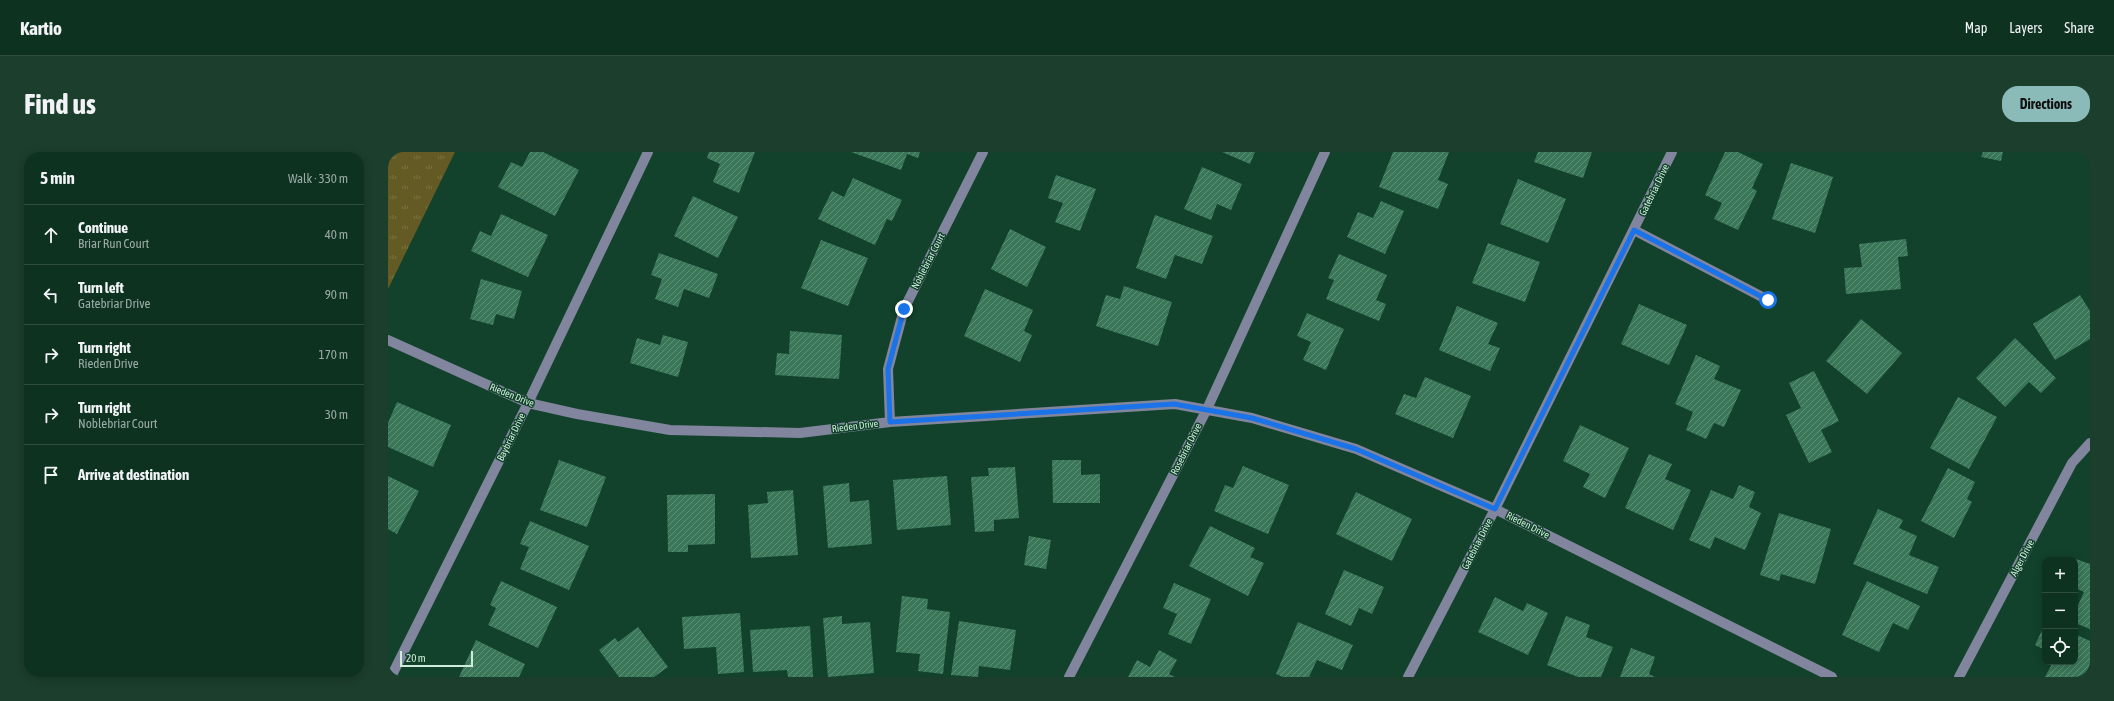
<!DOCTYPE html>
<meta charset="utf-8">
<style>
body{margin:0;font-family:"Asap Condensed",sans-serif;background:#1c3e2d;color:#f1f3f6}
.controls{position:absolute;right:12px;bottom:12px;display:grid;overflow:hidden;border-radius:8px;box-shadow:0 2px 10px #0003}
.controls button{width:36px;height:36px;display:grid;place-items:center;padding:0;border:0;border-bottom:1px solid #2e4d3e;background:#0e3220;color:#f1f3f6;font:20px sans-serif}
.scale{position:absolute;left:12px;bottom:10px;width:73px;box-sizing:border-box;padding-left:4px;border:2px solid #cdecd9;border-top:0;font-size:11px;line-height:14px;white-space:nowrap;color:#cdecd9;-webkit-text-stroke:3px #12422b;paint-order:stroke}
.stop{position:absolute;width:12px;height:12px;margin:-9px;border:3px solid #1a73e8;border-radius:50%;background:#fff}
.stop.end{background:#1a73e8;border-color:#fff;box-shadow:0 1px 4px #0008}
.list{margin:0;padding:0;list-style:none}
h2{display:flex;justify-content:space-between;align-items:center;height:52px;margin:0;padding:0 16px;font-size:17px}
h2 small{font-size:13px;font-weight:400;color:#9baaa5}
.list li{display:grid;grid-template-columns:26px 1fr auto;gap:12px;align-items:center;box-sizing:border-box;height:60px;padding:0 16px;border-top:1px solid #2e4d3e}
.list b{display:block;font-size:15px;white-space:nowrap}
.list p{margin:0;font-size:13px;white-space:nowrap;color:#9baaa5}
.list em{font-size:13px;font-style:normal;color:#9baaa5}
.icon{flex:none;width:22px;height:22px;fill:none;stroke:currentColor;stroke-width:2;stroke-linecap:round;stroke-linejoin:round}
.map{position:relative;flex:none;width:1702px;height:525px;overflow:hidden;border-radius:16px}
header{display:flex;align-items:center;gap:24px;box-sizing:border-box;height:56px;padding:0 20px;background:#0e3220;border-bottom:1px solid #2e4d3e}
header strong{font-size:19px}
nav{display:flex;gap:22px;margin-inline-start:auto;font-size:14px}
.intro{display:flex;align-items:center;justify-content:space-between;box-sizing:border-box;height:96px;padding:0 24px}
h1{margin:0;font-size:28px}
.button{padding:10px 18px;border-radius:16px;background:#8bbbb9;color:#111;font-size:14px;font-weight:700}
main{display:flex;gap:24px;padding:0 24px}
aside{flex:1;background:#0e3220;border-radius:16px;box-shadow:0 2px 10px #0003}
.map>svg:first-child{display:block}
.grass{fill:url(#grass-tufts)}
.building{fill:url(#building-hatch)}
.lines{fill:none;stroke-linecap:round;stroke-linejoin:round}
.minor{stroke:#81859d;stroke-width:10}
.route{stroke:#1a73e8;stroke-width:5}
.labels{text-anchor:middle;dominant-baseline:central;stroke-width:3;stroke-linejoin:round;paint-order:stroke}
.street-label{font-size:10px;fill:#cdecd9;stroke:#12422b}
</style>
<header>
<strong>Kartio</strong>
<nav><a>Map</a><a>Layers</a><a>Share</a></nav>
</header>
<div class="intro"><h1>Find us</h1><a class="button">Directions</a></div>
<main>
<aside>
<h2>5 min<small>Walk · 330 m</small></h2>
<ul class="list">
<li><svg class="icon" aria-label="ahead" viewBox="0 0 24 24"><path d="M12 20V5M6 11l6-6 6 6"/></svg><div><b>Continue</b><p>Briar Run Court</p></div><em>40 m</em></li>
<li><svg class="icon" aria-label="left" viewBox="0 0 24 24"><path d="M17 20v-9H6M10 6l-5 5 5 5"/></svg><div><b>Turn left</b><p>Gatebriar Drive</p></div><em>90 m</em></li>
<li><svg class="icon" aria-label="right" viewBox="0 0 24 24"><path d="M7 20v-9h11M14 6l5 5-5 5"/></svg><div><b>Turn right</b><p>Rieden Drive</p></div><em>170 m</em></li>
<li><svg class="icon" aria-label="right" viewBox="0 0 24 24"><path d="M7 20v-9h11M14 6l5 5-5 5"/></svg><div><b>Turn right</b><p>Noblebriar Court</p></div><em>30 m</em></li>
<li><svg class="icon" aria-label="arrive" viewBox="0 0 24 24"><path d="M6 21V4h12l-3 4 3 4H6"/></svg><div><b>Arrive at destination</b></div></li>
</ul>
</aside>
<div class="map">
<svg width="1702" height="525" viewBox="0 0 1702 525">
<defs>
<pattern id="grass-tufts" width="24" height="20" patternUnits="userSpaceOnUse"><rect width="24" height="20" fill="#645b24"/><path d="M3 7l-1-3M5 7V3M7 7l1-3M15 17l-1-3M17 17v-4M19 17l1-3" fill="none" stroke="#797343"/></pattern>
<pattern id="building-hatch" width="6" height="6" patternUnits="userSpaceOnUse"><rect width="6" height="6" fill="#3a7758"/><path d="M-1 1l2-2M0 6l6-6M5 7l2-2" fill="none" stroke="#5e9177"/></pattern>
</defs>
<rect width="100%" height="100%" fill="#12422b"/>
<!-- grass -->
<path class="grass" d="M0,0h67l-67,137z"/>
<!-- building -->
<path class="building" d="M142,0h13l36,18 -24,46 -57,-29 13,-25 11,5z
M321,0h46l-16,41 -26,-11 7,-18 -13,-6z
M463,0h69l-2,6 -11,-4 -6,16z
M834,0h33l-5,12z
M1005,0h56l-11,28 10,4 -10,25 -59,-22z
M1150,0h54l-9,26 -49,-16z
M1337,0h13l25,12 -11,24 5,3 -19,39 -24,-11 8,-16 -17,-8z
M1595,0h20l-2,9 -20,-4z
M1403,11l42,14 -18,56 -43,-14z
M814,15l40,17 -11,26 -14,-6 -6,16 -27,-11z
M668,23l40,14 -16,42 -25,-9 8,-19 -15,-5z
M465,26l49,22 -10,21 -5,-2 -12,26 -57,-26 14,-28 12,6z
M1130,27l48,20 -18,44 -48,-19z
M305,44l45,21 -20,41 -44,-22z
M993,49l23,10 -19,43 -38,-17 11,-25 15,6z
M113,62l47,21 -20,42 -57,-26 9,-20 11,5z
M767,63l58,21 -11,28 -27,-9 -9,24 -30,-11z
M622,77l36,18 -19,40 -36,-18z
M1518,87l2,17 -10,1 3,32 -55,5 -2,-26 18,-1 -3,-23z
M433,88l47,18 -20,48 -47,-18z
M1100,91l52,19 -15,40 -53,-19z
M271,101l59,21 -9,24 -25,-9 -6,18 -23,-8 7,-20 -11,-4z
M951,102l48,21 -11,25 10,4 -7,17 -53,-22 8,-19 -6,-2z
M93,127l41,12 -8,28 -18,-5 -3,11 -23,-6z
M736,134l48,16 -14,44 -62,-20 10,-31 14,4z
M597,137l48,21 -9,21 8,4 -12,27 -56,-26z
M1692,143l10,16v28l-35,21 -22,-36z
M1251,152l48,21 -18,40 -48,-21z
M1069,154l41,17 -10,21 12,4 -10,23 -51,-21z
M919,161l37,16 -18,41 -23,-10 8,-18 -14,-6z
M1473,167l41,34 -35,41 -41,-33z
M402,179l52,4 -3,44 -64,-4 2,-22 12,1z
M275,183l25,7 -10,35 -48,-14 7,-25 23,7z
M1627,186l41,40 -15,15 -12,-11 -24,25 -29,-29z
M1308,203l24,11 -6,13 27,11 -17,37 -10,-4 -8,16 -20,-9 7,-18 -18,-8z
M1426,219l25,50 -18,9 11,22 -23,11 -23,-48 15,-7 -12,-25z
M1037,225l46,19 -18,42 -58,-24 9,-20 12,4z
M1570,245l39,20 -28,52 -39,-21z
M9,250l54,23 -18,42 -45,-20v-24z
M1192,273l49,23 -24,50 -22,-11 7,-13 -27,-13z
M1261,302l23,10 -7,15 26,11 -18,40 -48,-22z
M171,308l47,17 -19,50 -47,-17z
M664,308h29v15l19,-1v29h-47z
M855,314l46,19 -21,49 -54,-23 11,-26 8,3z
M627,315l4,51 -25,2v11l-19,1 -4,-55 18,-1 -1,-8z
M1560,316l27,14 -8,17 5,3 -18,36 -33,-17z
M0,324l31,15 -22,43 -9,-5z
M559,324l4,49 -54,5 -4,-50z
M461,331l1,19 19,-2 3,44 -44,4 -5,-62z
M1351,333l16,7 -6,15 12,6 -16,37 -30,-13 -5,12 -21,-9 22,-50 22,9z
M405,338l5,65 -47,3 -3,-53 20,-2 -1,-11z
M968,340l56,27 -20,42 -56,-27z
M327,342v50l-27,1v7h-20l-1,-57z
M1490,357l25,11 -4,8 18,8 -8,19 30,12 -12,27 -74,-30z
M1391,361l52,16 -16,55 -34,-10 -2,7 -19,-6z
M142,369l59,25 -20,44 -49,-21 9,-22 -9,-3z
M822,374l45,22 -5,9 14,6 -16,33 -59,-30z
M641,384l22,4 -5,29 -22,-4z
M1688,407l14,5v65l-15,-6v-11l9,-20 -9,-4z
M956,418l40,17 -12,27 -13,-6 -8,18 -26,-12z
M113,429l56,26 -19,41 -50,-23 8,-17 -6,-3z
M1479,429l53,25 -12,24 -15,-7 -14,29 -37,-17z
M786,431l37,16 -20,45 -23,-10 9,-20 -14,-6z
M514,444l26,3 -1,10 23,3 -7,62 -25,-3 2,-17 -24,-2z
M1107,445l28,14 4,-8 21,10 -20,42 -50,-23z
M352,461l4,59 -26,2 -2,-27 -32,2 -2,-32z
M454,464v8l28,-2 4,51 -46,4 -5,-59z
M1178,464l24,9 -4,12 27,10 -12,30h-23l-31,-12z
M571,469l57,9 -6,40 -31,-4 -1,11 -27,-2z
M910,470l55,23 -11,25 -25,-10 -8,17h-26l-7,-3z
M1657,472v26l-10,-5z
M422,474l3,51h-25l-1,-7 -34,2 -3,-42z
M250,475l30,40 -14,10h-35l-20,-27 16,-12 3,4z
M1687,482l15,7v36h-45l8,-15h22z
M88,488l49,24 -6,13h-60z
M1243,496l24,9 -6,17 6,3h-35z
M771,498l18,10 -8,14 6,3h-47l9,-17 13,7z"/>
<g class="lines">
<!-- minor -->
<path class="minor" d="M1246,78l134,70
M0,188l140,63 49,11 93,16 130,3 90,-11 285,-18 77,14 104,31 139,60 337,168
M502,270l-2,-53 16,-60 79,-157
M3,525l137,-274 120,-251
M681,525l138,-268 118,-257
M1020,525l87,-168 177,-357
M1571,525l113,-214 18,-20"/>
</g>
<g class="lines">
<!-- route -->
<path class="route" d="M516,157l-16,60 2,53 284,-18 78,14 104,31 139,60 139,-279 134,70"/>
</g>
<g class="labels">
<!-- street labels -->
<g class="street-label">
<text transform="translate(1266 38) rotate(-64)">Gatebriar Drive</text>
<text transform="translate(540 109) rotate(-63)">Noblebriar Court</text>
<text transform="translate(124 243) rotate(22)">Rieden Drive</text>
<text transform="translate(467 274) rotate(-7)">Rieden Drive</text>
<text transform="translate(123 285) rotate(-64)">Baybriar Drive</text>
<text transform="translate(798 297) rotate(-63)">Rosebriar Drive</text>
<text transform="translate(1140 373) rotate(27)">Rieden Drive</text>
<text transform="translate(1089 392) rotate(-63)">Gatebriar Drive</text>
<text transform="translate(1634 406) rotate(-62)">Alger Drive</text>
</g>
</g>
</svg>
<div class="controls">
<button>+</button>
<button>−</button>
<button><svg class="icon" aria-label="locate" viewBox="0 0 24 24"><circle cx="12" cy="12" r="6"/><path d="M12 2v4M12 18v4M2 12h4M18 12h4"/></svg></button>
</div>
<div class="scale">20 m</div>
<div class="stop" style="left:1380px;top:148px"></div>
<div class="stop end" style="left:516px;top:157px"></div>
</div>
</main>
